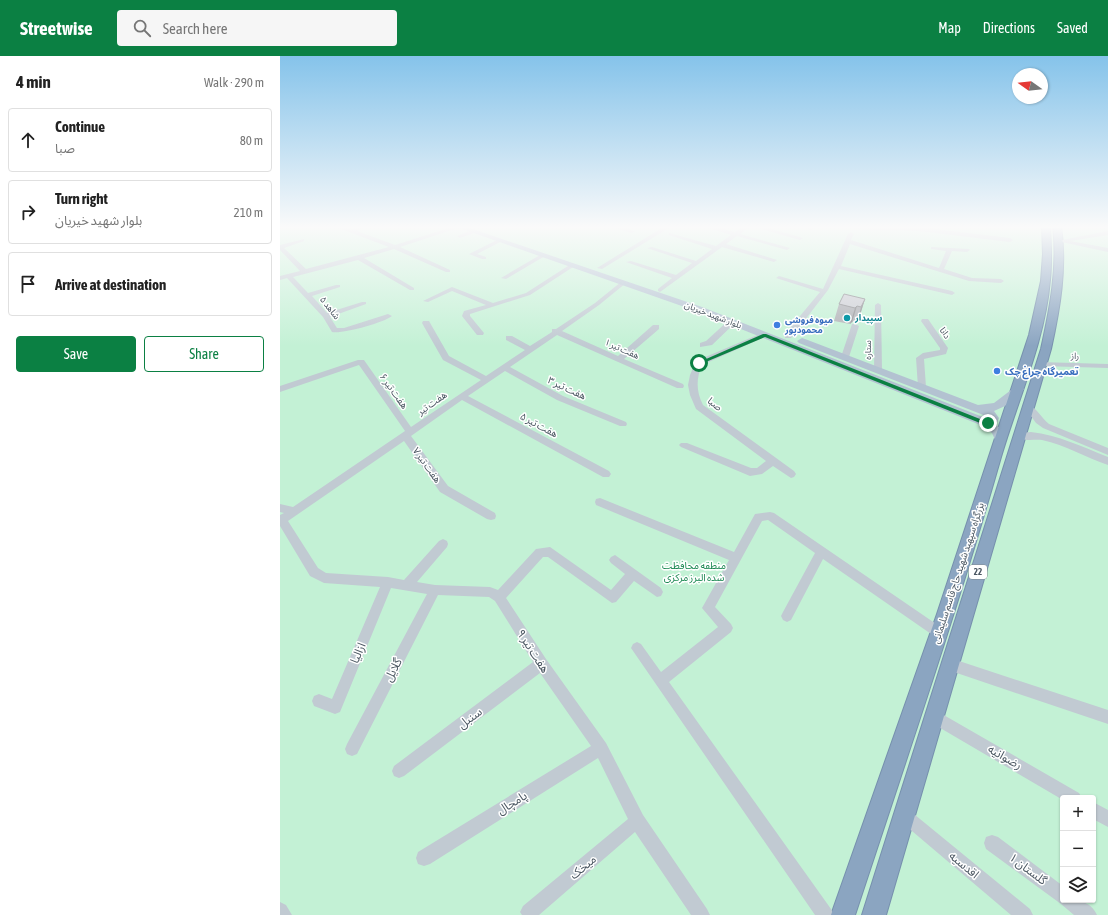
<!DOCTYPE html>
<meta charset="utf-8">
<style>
body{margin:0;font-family:"Asap Condensed","Noto Sans Arabic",sans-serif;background:#f6f6f6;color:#222}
.controls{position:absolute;right:12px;bottom:12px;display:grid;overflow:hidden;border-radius:4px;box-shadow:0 1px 3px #0004}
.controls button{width:36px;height:36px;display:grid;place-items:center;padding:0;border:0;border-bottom:1px solid #e0e0e0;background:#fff;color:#222;font:20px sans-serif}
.compass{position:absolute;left:732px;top:12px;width:36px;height:36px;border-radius:50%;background:#fff;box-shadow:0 1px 3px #0004;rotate:285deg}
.stop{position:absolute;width:12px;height:12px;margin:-9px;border:3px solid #0b8043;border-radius:50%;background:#fff}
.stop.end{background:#0b8043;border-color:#fff;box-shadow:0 1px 4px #0008}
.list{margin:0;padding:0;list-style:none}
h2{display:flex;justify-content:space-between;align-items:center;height:52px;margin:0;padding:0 16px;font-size:17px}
h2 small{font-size:13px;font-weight:400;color:#767676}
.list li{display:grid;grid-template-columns:26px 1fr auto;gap:12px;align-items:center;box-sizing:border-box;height:64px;margin:0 8px 8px;padding:0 8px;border:1px solid #e0e0e0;border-radius:4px}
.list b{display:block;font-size:15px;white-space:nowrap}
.list p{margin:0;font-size:13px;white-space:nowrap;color:#767676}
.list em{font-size:13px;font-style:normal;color:#767676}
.actions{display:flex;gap:8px;padding:12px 16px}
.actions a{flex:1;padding:9px 0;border:1px solid #0b8043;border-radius:4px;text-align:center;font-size:14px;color:#0b8043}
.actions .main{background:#0b8043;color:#fff}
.icon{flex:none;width:22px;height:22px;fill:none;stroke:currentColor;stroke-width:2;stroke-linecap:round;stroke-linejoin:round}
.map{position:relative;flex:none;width:828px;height:859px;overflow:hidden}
header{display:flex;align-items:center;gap:24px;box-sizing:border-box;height:56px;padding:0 20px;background:#0b8043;color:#fff}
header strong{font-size:19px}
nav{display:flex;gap:22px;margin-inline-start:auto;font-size:14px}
.search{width:280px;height:36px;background:#f6f6f6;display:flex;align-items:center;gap:10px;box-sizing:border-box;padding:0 14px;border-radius:4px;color:#767676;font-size:15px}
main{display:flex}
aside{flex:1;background:#fff}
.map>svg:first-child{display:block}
.green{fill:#c3f1d5;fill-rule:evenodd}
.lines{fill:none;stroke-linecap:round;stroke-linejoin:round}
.highway-casing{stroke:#7690ad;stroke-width:2}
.minor{fill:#c1cad2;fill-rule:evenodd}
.major{fill:#b3c2d1;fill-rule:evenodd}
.highway{fill:#8ba5c1;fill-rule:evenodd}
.wall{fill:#b0b2b7}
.shaded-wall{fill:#909195}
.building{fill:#cdcfd5;stroke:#909195}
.route{fill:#0b8043}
.culture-dot{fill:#0f9aa8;stroke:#fff;stroke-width:1.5}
.shop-dot{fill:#3f7fe0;stroke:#fff;stroke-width:1.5}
.labels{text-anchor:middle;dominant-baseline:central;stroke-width:3;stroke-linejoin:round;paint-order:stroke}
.far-street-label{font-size:9px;fill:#4a5661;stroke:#fff}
.far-culture-label{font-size:9px;font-weight:bold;fill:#0d838f;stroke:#fff;text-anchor:start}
.far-shop-label{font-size:9px;font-weight:bold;fill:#366cbe;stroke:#fff;text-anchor:start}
.shield{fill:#fff;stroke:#808990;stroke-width:1}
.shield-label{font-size:9px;font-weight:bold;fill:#4a5661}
.shop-label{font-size:10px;font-weight:bold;fill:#366cbe;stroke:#fff;text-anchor:start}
.street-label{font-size:10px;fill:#4a5661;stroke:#fff}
.park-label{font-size:10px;fill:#17864f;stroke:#fff}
.near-street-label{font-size:12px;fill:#4a5661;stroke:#fff}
</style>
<header>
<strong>Streetwise</strong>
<div class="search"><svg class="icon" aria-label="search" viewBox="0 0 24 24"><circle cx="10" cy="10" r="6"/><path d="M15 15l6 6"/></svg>Search here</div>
<nav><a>Map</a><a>Directions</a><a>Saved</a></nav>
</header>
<main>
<aside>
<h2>4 min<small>Walk · 290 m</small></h2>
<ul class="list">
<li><svg class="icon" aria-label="ahead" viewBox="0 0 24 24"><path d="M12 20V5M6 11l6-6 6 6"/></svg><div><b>Continue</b><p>صبا</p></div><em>80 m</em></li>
<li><svg class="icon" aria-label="right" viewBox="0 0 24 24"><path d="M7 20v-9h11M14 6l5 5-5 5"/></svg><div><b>Turn right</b><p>بلوار شهید خیریان</p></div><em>210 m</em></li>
<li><svg class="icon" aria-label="arrive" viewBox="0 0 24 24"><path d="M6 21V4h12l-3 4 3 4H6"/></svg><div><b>Arrive at destination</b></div></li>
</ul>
<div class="actions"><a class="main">Save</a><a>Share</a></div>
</aside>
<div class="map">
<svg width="828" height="859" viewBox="0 0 828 859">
<rect width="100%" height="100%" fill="#f5f3f3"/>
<!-- green -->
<path class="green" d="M0,170h828v689h-828zM783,742h30v102h-30z"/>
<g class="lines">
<defs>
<path id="highway" d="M762,170h8c1,18 2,36 0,54 -5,61 -32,119 -49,177 -44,154 -96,306 -146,458h-24l106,-301 92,-279 12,-54 2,-27z
M773,170h8c6,42 -1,82 -10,123l-165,566h-24l179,-566c9,-41 17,-81 12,-123z"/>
</defs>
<!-- highway casing -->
<use href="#highway" class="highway-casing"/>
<!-- minor -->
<path class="minor" d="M0,170h6l-6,3z
M53,170h9l9,4 8,-4h8l-10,5 38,14 60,-19 6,1 -61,20 50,23v2h-4l-52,-23 -30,9 50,30v2h-4l-52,-30 -65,17 15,16 28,-8h4v2l-28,9 15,17 35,-11h4v2l-36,13 7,11h7l44,-14 4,2c-9,7 -49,18 -60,16l-9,-15 -36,-39 -7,2v-4l20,-5 -20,-21v-5l24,-6v2l-20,7 22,21 83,-22z
M328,170h11l16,5 -3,2z
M385,170h7l-70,43 -5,-1z
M422,170h10l23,6 8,-6h7l-10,8 50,14 -3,2 -50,-14 -11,8 51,16 -3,2 -52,-15 -62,45 -2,-1v-2l14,-11 -46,-16 5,-1 45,14 16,-12 -45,-15 5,-1 44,14 16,-12 -43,-14v-2l47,13 15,-11z
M471,170h10l42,12 -3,2z
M520,170h10l4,2 -3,2z
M572,170l67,1 91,11 3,2 -3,2 -91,-11 -65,-2 -2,-1z
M192,174l2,1v2l-14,5 -3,-2z
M828,175v4l-38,6 38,7v4l-51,-11z
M571,176l3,2 -3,6 88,28 7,-17 -15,-2v-2l38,2 1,1 -3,2 -15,-1 -8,18 28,9 29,1 3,2 -3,2 -32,-2 -119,-37 -9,22 111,25 3,2 -3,2 -113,-26 -11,21 -37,48h-6v-4l35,-42 -44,-14 3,-2 44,13 25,-55z
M217,184l5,1 -25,13 9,3v2h-4l-13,-5z
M260,199l5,1 -39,23 -5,-1z
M291,208l3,2 -1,1 -43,28 -60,19v2l14,17 -1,2h-6l-15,-19 2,-5 22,-6 -34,-14 -24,11 -5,-1 29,-14 41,16 33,-10z
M341,226l5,1 -27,22 -37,26 56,25 35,-31h6v4l-35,30 59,25 1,2 -1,2h-6l-120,-53 -47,32 53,29 63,26 1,2 -1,2h-6l-63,-26 -52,-29 -37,25 141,75 2,3 -2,3h-6l-141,-77 -51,36 37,50 47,27 1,3 -1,3 -4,1 -4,-1 -47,-27 -36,-51 -116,80 30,47 8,5 62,4 16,3 35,-39 4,-2 4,2 1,3 -1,3 -30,35 18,3 55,2 8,3 38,-41 14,-2 61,43 14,-16 -14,-11 -2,-3 2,-3 4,-2 46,33 2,4 -2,4 -4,1 -23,-16 -18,21 -4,1 -64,-46h-5l-37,41 40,61 60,84 37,72 64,94 3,6h-19l-56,-83 -96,83h-17l-2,-3 3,-6 105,-87 -30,-61 -168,106 -6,2 -6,-2 -2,-6 2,-6 173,-106 -51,-73 -136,103 -5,2 -5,-2 -2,-5 2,-5 139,-104 -38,-61 -6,-4 -51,-2 -81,159 -5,2 -5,-2 -2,-5 2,-5 80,-150 -36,-6 -51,124 -5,2 -21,-8 -2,-5 2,-5 5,-2 13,5 48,-112 -56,-4 -14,-7 -30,-50v-11l4,-2 -4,-1v-8l13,3 112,-76 -46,-66 -79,27v-6l78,-26h6l47,67 70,-47 -38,-20 -21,-37 1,-2h6l20,35 37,20 39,-26 -19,-10v-4h6l18,10 22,-14v-3h4l39,-26z
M598,247l3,2 1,65 -4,3 -4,-3 1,-65z
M642,263h6l20,29 -2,6 -22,5 2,28 -4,3 -4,-3 -2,-29 7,-5 17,-3v-2l-19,-27z
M449,264h3l4,2 -24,23 -12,2v-4l6,-2z
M572,268h3l4,2 -10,31 -1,2h-6l-1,-2z
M482,277h6l1,2 -67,30c-6,14 -6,26 1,40l91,66 2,3 -2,3 -3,1 -18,-12 -11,8 -12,2 -69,-29 -2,-2 2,-2h6l64,25h6l9,-7 -70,-52 -6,-14 -2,-10 2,-10 6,-14z
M759,306l69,2v4l-66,-2h-3z
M749,349c8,3 13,14 20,19l59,24v7l-65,-27 -7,-5 -11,-15z
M751,376c27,3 52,15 77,25v8c-22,-7 -42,-20 -66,-25 -7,-1 -22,2 -27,-4l5,-3z
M320,442l134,54 21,-38 15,-2 4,1 168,115 2,4 -2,4 -4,2 -4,-2 -111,-77 -32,61 -4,2 -4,-2 -2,-4 2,-4 32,-59 -47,-33 -6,1 -47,86 16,17 2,4 -2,4 -62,50 162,227 3,6h-19l-184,-267 2,-4 4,-2 4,2 20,28 57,-45 -16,-19 27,-48 -133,-55 -1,-3 1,-3z
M670,602l158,52v14l-163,-55 -1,-5 1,-5z
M655,654l144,83 3,5h-19v2l-133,-78 -2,-5 2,-5z
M813,746l15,8v17l-15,-8z
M624,751l5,3 121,99 3,6h-22l-112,-95 -3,-5 3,-5z
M712,779l6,2 65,49v14c14,0 27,0 34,15h-23l-13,-11 -75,-55 -2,-6 2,-6z
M0,846l6,3 6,10h-12z"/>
<!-- major -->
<path class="major" d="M174,170h10l238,81 286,112 -2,-3 -187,-73 -2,-2 5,-3 3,1 173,66 16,-2 21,-16 4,-1 5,3 -19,17 -11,5 5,7 -3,7 4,3 6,11 -2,3h-8l-4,-9 -9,-7 -287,-115z"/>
<!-- highway -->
<use href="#highway" class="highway"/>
</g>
<!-- wall -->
<path class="wall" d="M585,243l-5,16 -3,8 -5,-1 -2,2 -16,-3 5,-17z"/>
<!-- shaded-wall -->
<path class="shaded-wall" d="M585,243l-5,16 -3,8 4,-16z
M577,250l-5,16 -2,2 5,-16z"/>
<!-- building -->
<path class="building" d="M564,238l21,5 -4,8 -4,-1 -2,2 -16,-4z"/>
<!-- sky -->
<linearGradient id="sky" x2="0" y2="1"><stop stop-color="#85c3ea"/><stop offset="0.59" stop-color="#fafafa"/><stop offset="1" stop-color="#fafafa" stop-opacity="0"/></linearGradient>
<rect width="828" height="290" fill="url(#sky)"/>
<!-- route -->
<path class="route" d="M483,278h3l224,89 -5,2 -220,-88 -64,27 -4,-1z"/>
<!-- markers -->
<circle class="culture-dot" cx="567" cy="262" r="4"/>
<g class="shop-dot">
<circle cx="497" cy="269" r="4"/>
<circle cx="717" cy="315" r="4"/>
</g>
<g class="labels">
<!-- far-street labels -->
<g class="far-street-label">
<text transform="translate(50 252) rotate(52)">شاهد ۵</text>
<text transform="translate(433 259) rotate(21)">بلوار شهید خیریان</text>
<text transform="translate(665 277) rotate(55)">دانا</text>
<text transform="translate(342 293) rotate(24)">هفت تیر ۱</text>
<text transform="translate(588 294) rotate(-90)">ستاره</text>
<text transform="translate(795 300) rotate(2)">راز</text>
</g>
<!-- far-culture labels -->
<g class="far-culture-label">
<text x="575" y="262">سپیدار</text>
</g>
<!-- far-shop labels -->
<g class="far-shop-label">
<text x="505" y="264">میوه فروشی<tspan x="505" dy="10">محمودپور</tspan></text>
</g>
<!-- shield labels -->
<rect class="shield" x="689" y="509" width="18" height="14" rx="3"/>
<g class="shield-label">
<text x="698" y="516">22</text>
</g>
<!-- shop labels -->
<g class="shop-label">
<text x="725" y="315">تعمیرگاه چراغ چک</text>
</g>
<!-- street labels -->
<g class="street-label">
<text transform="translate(287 332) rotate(25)">هفت تیر ۳</text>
<text transform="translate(114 335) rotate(54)">هفت تیر ۶</text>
<text transform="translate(152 347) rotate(-35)">هفت تیر</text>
<text transform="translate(435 348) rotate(39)">صبا</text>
<text transform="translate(259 369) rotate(28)">هفت تیر ۵</text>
<text transform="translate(147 409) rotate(54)">هفت تیر ۷</text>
<text transform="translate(678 517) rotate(-72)">بزرگراه سپهبد شهید حاج قاسم سلیمانی</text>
</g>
<!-- park labels -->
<g class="park-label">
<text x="414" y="509">منطقه محافظت<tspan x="414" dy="12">شده البرز مرکزی</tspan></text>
</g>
<!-- near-street labels -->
<g class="near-street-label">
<text transform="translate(253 595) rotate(57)">هفت تیر ۹</text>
<text transform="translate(78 597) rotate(-67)">ازالیا</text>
<text transform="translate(113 614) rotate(-63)">گلایل</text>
<text transform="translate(190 662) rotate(-37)">سنبل</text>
<text transform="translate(725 701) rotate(30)">رضوانیه</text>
<text transform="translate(232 747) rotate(-32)">پامچال</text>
<text transform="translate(684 809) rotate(40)">اقدسیه</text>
<text transform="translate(303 811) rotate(-40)">میخک</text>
<text transform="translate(748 813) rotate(37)">گلستان ۱</text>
</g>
</g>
</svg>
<div class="controls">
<button>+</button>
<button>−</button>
<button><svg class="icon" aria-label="layers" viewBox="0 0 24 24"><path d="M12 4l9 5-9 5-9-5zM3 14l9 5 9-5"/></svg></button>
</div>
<svg class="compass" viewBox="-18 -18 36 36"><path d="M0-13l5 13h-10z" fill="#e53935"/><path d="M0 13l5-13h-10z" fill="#767676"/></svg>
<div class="stop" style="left:419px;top:307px"></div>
<div class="stop end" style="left:708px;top:367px"></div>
</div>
</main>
